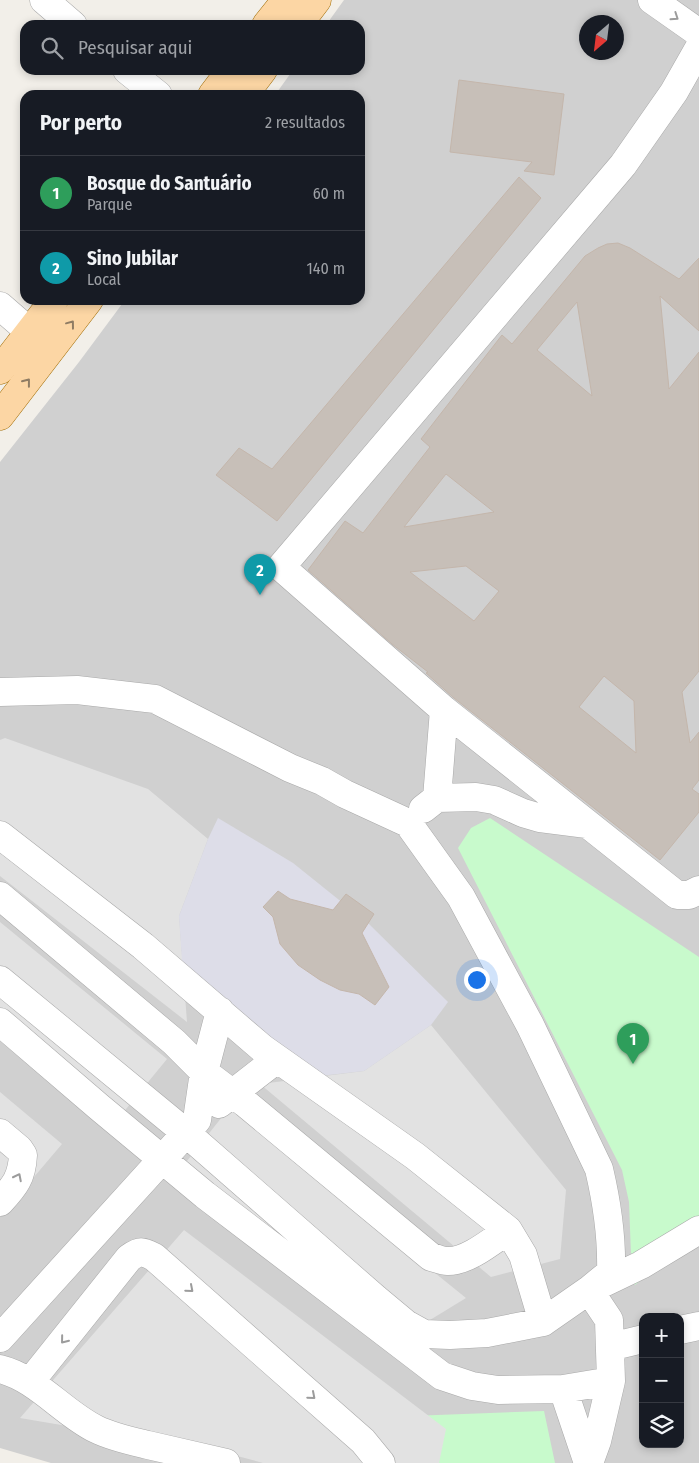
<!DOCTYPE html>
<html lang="pt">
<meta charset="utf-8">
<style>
body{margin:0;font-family:"Fira Sans Condensed",sans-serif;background:#242831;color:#f1f3f6}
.controls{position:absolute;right:15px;bottom:15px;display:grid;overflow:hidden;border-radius:10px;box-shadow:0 2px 8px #0003}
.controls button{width:45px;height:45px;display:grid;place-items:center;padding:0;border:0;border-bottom:1px solid #363941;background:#171b24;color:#f1f3f6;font:25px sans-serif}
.compass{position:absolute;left:579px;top:15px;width:45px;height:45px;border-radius:50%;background:#171b24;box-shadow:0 2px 8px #0003;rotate:208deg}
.you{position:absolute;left:476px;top:979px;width:18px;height:18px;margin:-12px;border:4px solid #fff;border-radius:50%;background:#1a73e8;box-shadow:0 0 0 8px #1a73e833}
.badge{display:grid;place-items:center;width:32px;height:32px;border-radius:50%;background:#0b8043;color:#fff;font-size:16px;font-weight:700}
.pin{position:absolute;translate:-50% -41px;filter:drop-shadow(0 1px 2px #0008)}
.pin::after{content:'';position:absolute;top:26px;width:18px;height:15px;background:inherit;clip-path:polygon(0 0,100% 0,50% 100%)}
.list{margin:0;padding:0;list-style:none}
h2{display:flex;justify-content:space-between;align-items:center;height:65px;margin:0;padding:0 20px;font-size:21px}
h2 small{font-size:16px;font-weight:400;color:#9ea1a6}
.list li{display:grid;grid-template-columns:32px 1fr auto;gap:15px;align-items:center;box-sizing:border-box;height:75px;padding:0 20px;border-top:1px solid #363941}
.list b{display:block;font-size:19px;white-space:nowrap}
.list p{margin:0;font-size:16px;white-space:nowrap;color:#9ea1a6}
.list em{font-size:16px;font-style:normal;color:#9ea1a6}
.icon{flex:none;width:28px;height:28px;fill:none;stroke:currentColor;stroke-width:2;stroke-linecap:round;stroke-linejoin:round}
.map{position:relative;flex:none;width:699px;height:1463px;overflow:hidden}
.search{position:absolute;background:#171b24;box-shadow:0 2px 8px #0003;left:20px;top:20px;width:345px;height:55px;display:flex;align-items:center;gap:12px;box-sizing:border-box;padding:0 18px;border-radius:15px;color:#9ea1a6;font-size:19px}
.panel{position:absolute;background:#171b24;box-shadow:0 2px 8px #0003;left:20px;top:90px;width:345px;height:215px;border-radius:15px}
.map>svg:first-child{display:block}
.religious{fill:#d0d0d0;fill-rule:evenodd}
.park{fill:#c8facc}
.parking{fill:#e2e2e2}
.plaza{fill:#dddde8}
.building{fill:#c7bfb8;stroke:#c4b6ab;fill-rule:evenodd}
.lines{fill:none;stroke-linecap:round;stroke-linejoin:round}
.minor-casing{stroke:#a9a9a9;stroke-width:29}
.major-casing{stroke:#a06b00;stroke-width:29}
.minor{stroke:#fff;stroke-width:28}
.major{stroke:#fcd6a4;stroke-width:28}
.oneway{stroke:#9c9c9c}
.oneway2{stroke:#8f7c63}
</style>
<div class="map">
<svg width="699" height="1463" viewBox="0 0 699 1463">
<rect width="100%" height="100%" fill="#f2efe9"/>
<!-- religious -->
<path class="religious" d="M344,0h355v1463h-648l-51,-15v-986l79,-100 46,-62h235v-205h-85l18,-25h67v-45h-34zM586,22h30v30h-30zM643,1317h37v127h-37z"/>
<!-- park -->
<path class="park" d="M490,818l209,139v277l-64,51 -3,-5 -3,-78 -7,-32 -164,-322 13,-20z
M544,1411l11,52h-142l-29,-46z"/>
<!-- parking -->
<path class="parking" d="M5,738l143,51 60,50 -29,77 8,106 -187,-146v-136z
M0,922l167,137 -59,72 -108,-90z
M431,1025l135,165 -6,69 -69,18 -231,-193 104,-13z
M0,1092l62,52 -62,73z
M230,1107l28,23 208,168 -54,33 -241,-150z
M184,1230l262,199 -7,34h-176l-37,-10 -206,-35z"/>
<!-- plaza -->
<path class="plaza" d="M218,818l75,45 76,61 79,78 -17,23 -67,46 -62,7 -118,-88 -5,-74 29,-77z"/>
<!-- building -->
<path class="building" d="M459,80l105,14 -10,81 -30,-4 8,-9 -82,-10z
M519,177l22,21 -264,323 -61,-46 23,-27 33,21z
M618,243l12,5 49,31 20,-21v73l-39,-35 9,93 30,-37v319l-17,21 8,51 9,-11v48l-7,9 7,5v18l-39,48 -206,-162 -28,-25 2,-1 -36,-28 -84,-74 37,-49 18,12 67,-86 -9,-8 81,-104 10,9 73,-88 13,-8 9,-4zM577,302l15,94 -55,-46zM446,474l48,38 -90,15zM466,566l33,25 -25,30 -64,-49zM604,676l30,25 2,52 -57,-46z
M278,891l12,8 43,11 13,-16 28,20 -12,19 27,54 -14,18 -16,-11 -19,-4 -20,-10 -22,-15 -18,-21 -7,-27 -10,-10z"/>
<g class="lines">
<defs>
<path id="minor" d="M44,0l29,25
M652,0l47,33
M699,48l-25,44 -51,73 -342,402 163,143 233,185h12l10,-5
M127,70l31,25
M0,306l30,26 20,13
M0,692l77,-2 78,9 135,69 32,13 23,13 63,29 53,74 69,128 69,144c8,34 13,69 12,103l-22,18 20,30 2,61 -14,60 -8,22
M437,798l39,-1 18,3 29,13 17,5 47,6
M423,809l14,-11 7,-88
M0,835l143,111 119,102 153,108 93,74 15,25 20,67
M0,896l174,146 30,30 41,31 186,154c5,1 11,4 16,4 20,1 45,-20 61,-31
M0,980l186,153 190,166 30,25 18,10 26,1 37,-2 56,-11 46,-32 52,-25 58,-35
M0,1022l99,85 106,88 237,181 30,10 26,4 65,-1 48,-8
M219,1104l58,-45
M0,1133l19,16 4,6c-1,22 -8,31 -23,47
M680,1330l19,-4
M0,1338l186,-205 11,-13 7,-48 16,-61
M610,1347l33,-8
M0,1369c37,9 63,44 96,60 16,8 35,12 52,16 26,6 52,12 78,18
M30,1382l99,-124c11,-8 13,-7 25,-1l209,184 18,22
M563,1389l25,74"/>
<path id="major" d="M266,25l20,-25
M298,25l19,-25
M212,95l19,-25
M244,95l19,-25
M0,370l54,-70
M0,416l89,-116"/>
</defs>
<!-- minor casing -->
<use href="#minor" class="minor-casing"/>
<!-- major casing -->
<use href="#major" class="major-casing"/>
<!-- minor -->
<use href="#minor" class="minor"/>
<!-- major -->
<use href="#major" class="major"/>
</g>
<!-- one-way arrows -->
<defs><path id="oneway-chevron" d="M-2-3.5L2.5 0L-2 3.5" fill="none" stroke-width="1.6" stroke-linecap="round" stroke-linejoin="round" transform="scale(1.25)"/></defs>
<g class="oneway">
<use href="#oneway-chevron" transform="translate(675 17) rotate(34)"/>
<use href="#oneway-chevron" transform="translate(18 1177) rotate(-63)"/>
<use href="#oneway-chevron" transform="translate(190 1289) rotate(41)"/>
<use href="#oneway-chevron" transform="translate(64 1340) rotate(129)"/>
<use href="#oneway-chevron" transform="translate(312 1396) rotate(41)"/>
</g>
<g class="oneway2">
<use href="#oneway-chevron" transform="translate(71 324) rotate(-53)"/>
<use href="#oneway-chevron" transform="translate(27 382) rotate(-52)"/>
</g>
</svg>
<div class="controls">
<button>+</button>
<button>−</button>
<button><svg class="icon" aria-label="layers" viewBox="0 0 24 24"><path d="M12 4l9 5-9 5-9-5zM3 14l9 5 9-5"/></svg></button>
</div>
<svg class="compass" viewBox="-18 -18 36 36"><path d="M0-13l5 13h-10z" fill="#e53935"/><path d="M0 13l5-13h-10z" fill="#9ea1a6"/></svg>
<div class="you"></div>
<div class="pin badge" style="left:633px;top:1064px;background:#2e9e5b">1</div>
<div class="pin badge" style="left:260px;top:595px;background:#0f9aa8">2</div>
<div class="search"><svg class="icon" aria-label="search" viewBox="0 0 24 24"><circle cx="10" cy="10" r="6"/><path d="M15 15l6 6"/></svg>Pesquisar aqui</div>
<section class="panel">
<h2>Por perto<small>2 resultados</small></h2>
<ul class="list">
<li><span class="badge" style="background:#2e9e5b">1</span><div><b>Bosque do Santuário</b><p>Parque</p></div><em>60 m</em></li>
<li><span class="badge" style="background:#0f9aa8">2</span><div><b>Sino Jubilar</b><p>Local</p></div><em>140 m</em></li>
</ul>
</section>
</div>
